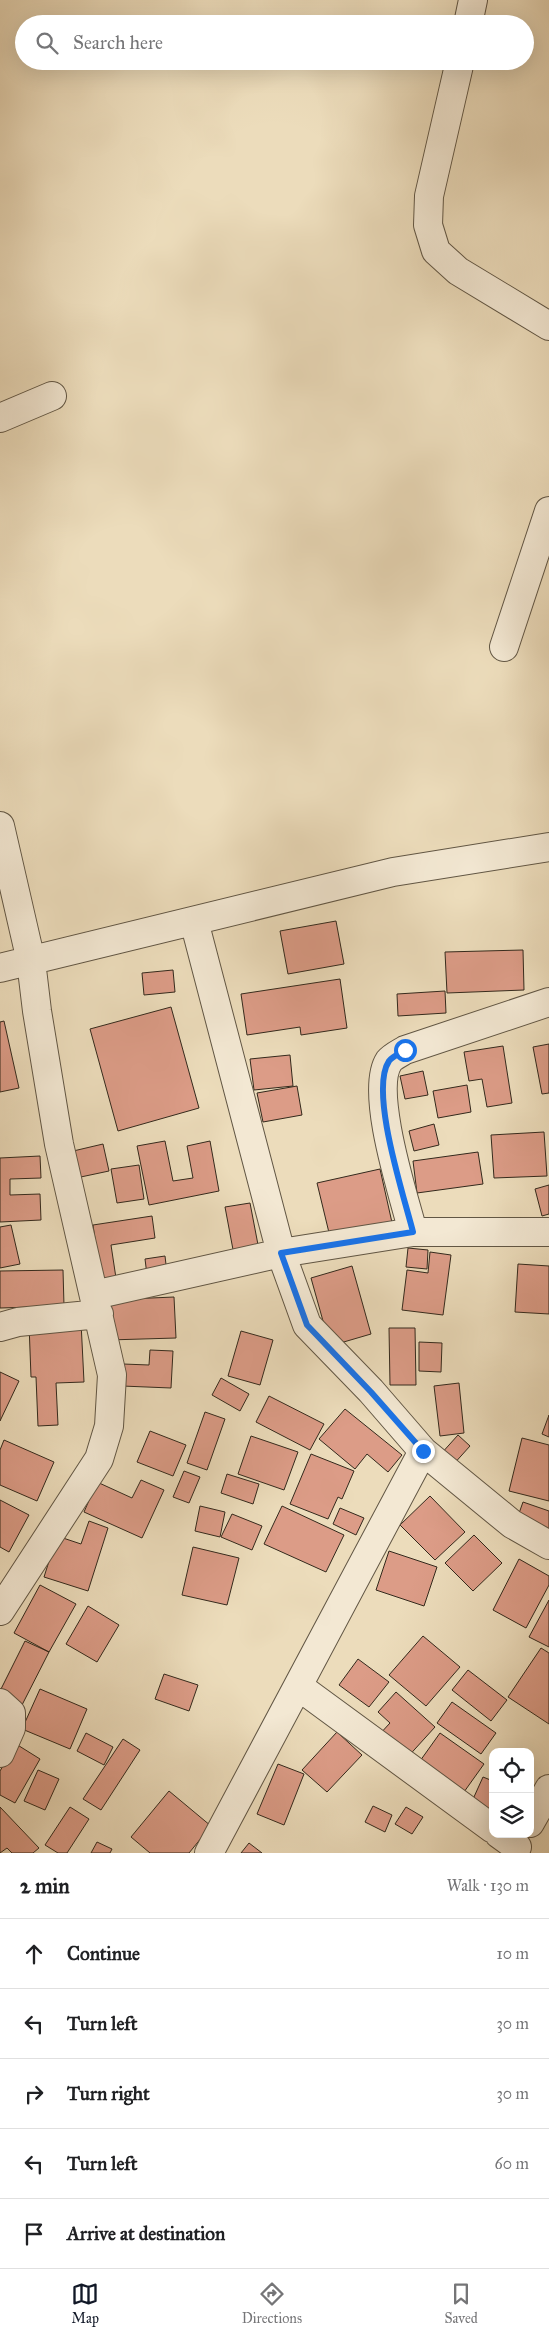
<!DOCTYPE html>
<meta charset="utf-8">
<style>
body{margin:0;font-family:"IM FELL Great Primer",serif;background:#f2f2f2;color:#202124}
.controls{position:absolute;right:15px;bottom:15px;display:grid;overflow:hidden;border-radius:10px;box-shadow:0 5px 20px #0002}
.controls button{width:45px;height:45px;display:grid;place-items:center;padding:0;border:0;border-bottom:1px solid #e0e0e0;background:#fff;color:#202124;font:25px sans-serif}
.stop{position:absolute;width:15px;height:15px;margin:-11px;border:4px solid #1a73e8;border-radius:50%;background:#fff}
.stop.end{background:#1a73e8;border-color:#fff;box-shadow:0 1px 5px #0008}
.list{margin:0;padding:0;list-style:none}
h2{display:flex;justify-content:space-between;align-items:center;height:65px;margin:0;padding:0 20px;font-size:21px}
h2 small{font-size:16px;font-weight:400;color:#757577}
.list li{display:grid;grid-template-columns:32px 1fr auto;gap:15px;align-items:center;box-sizing:border-box;height:70px;padding:0 20px;border-top:1px solid #e0e0e0}
.list b{display:block;font-size:19px;white-space:nowrap}
.list em{font-size:16px;font-style:normal;color:#757577}
.icon{flex:none;width:28px;height:28px;fill:none;stroke:currentColor;stroke-width:2;stroke-linecap:round;stroke-linejoin:round}
.map{position:relative;flex:none;width:549px;height:1853px;overflow:hidden}
.search{position:absolute;background:#fff;box-shadow:0 5px 20px #0002;left:15px;right:15px;top:15px;height:55px;display:flex;align-items:center;gap:12px;box-sizing:border-box;padding:0 18px;border-radius:28px;color:#757577;font-size:19px}
.sheet{height:415px;background:#fff}
nav{display:flex;justify-content:space-around;align-items:center;box-sizing:border-box;height:70px;border-top:1px solid #e0e0e0;background:#fff;font-size:14px;color:#757577}
nav a{display:grid;justify-items:center;gap:2px}
nav .on{color:#111827}
.map>svg:first-child{display:block}
.building{fill:#dc9c87;stroke:#33291c}
.lines{fill:none;stroke-linecap:round;stroke-linejoin:round}
.street-casing{stroke:#615644;stroke-width:30}
.street{stroke:#f3e8d3;stroke-width:28}
.route{stroke:#1a73e8;stroke-width:6}
</style>
<div class="map">
<svg width="549" height="1853" viewBox="0 0 549 1853">
<rect width="100%" height="100%" fill="#ecdcbb"/>
<filter id="stains"><feTurbulence type="fractalNoise" baseFrequency=".004" numOctaves="4"/><feColorMatrix values="0 0 0 0 .2 0 0 0 0 .09 0 0 0 0 .02 0 0 0 .5 -.17"/></filter>
<radialGradient id="worn" r=".72"><stop offset=".6" stop-color="#630" stop-opacity="0"/><stop offset="1" stop-color="#630" stop-opacity=".3"/></radialGradient>
<!-- building -->
<path class="building" d="M336,921l8,43 -56,10 -8,-43z
M523,950l1,40 -77,3 -2,-41z
M173,970l2,22 -31,3 -2,-22z
M340,979l7,49 -46,7 -1,-8 -53,8 -6,-41z
M445,991l1,22 -48,3 -1,-22z
M171,1007l28,101 -81,23 -28,-102z
M4,1021l15,67 -19,4v-70z
M549,1044v49l-7,1 -9,-47z
M503,1046l9,57 -25,4 -5,-28 -13,2 -5,-29z
M290,1055l3,31 -39,4 -4,-31z
M423,1071l5,24 -23,4 -5,-23z
M467,1085l4,27 -33,6 -5,-27z
M297,1086l5,29 -39,7 -6,-29z
M434,1124l5,21 -25,6 -5,-20z
M544,1132l3,44 -53,2 -3,-43z
M165,1141l8,40 20,-3 -6,-32 23,-5 9,50 -70,14 -12,-59z
M103,1144l6,27 -33,7 -7,-26z
M478,1152l5,32 -66,9 -4,-32z
M40,1156l1,22 -31,1v16l30,-1 1,26 -41,2v-64z
M139,1165l5,34 -27,4 -6,-34z
M380,1169l13,58 -62,14 -14,-58z
M549,1185v29l-7,2 -7,-27z
M250,1203l9,47 -25,5 -9,-48z
M152,1216l3,22 -44,7 5,33 -15,2 -8,-55z
M11,1225l9,39 -20,4v-41z
M408,1248l20,2 -1,19 -21,-2z
M430,1252l21,3 -8,60 -41,-5 5,-40 21,3z
M165,1256l2,17 -20,2 -2,-16z
M518,1264l31,2v48l-34,-2z
M352,1266l19,68 -41,12 -19,-68z
M63,1270l1,36 -64,2v-37z
M174,1297l2,41 -68,2 -2,-40z
M81,1322l3,60 -28,1 2,42 -20,1 -2,-49h-5l-2,-53z
M389,1328h26l1,57h-26z
M241,1331l32,9 -13,45 -32,-9z
M419,1342l23,1 -1,29 -22,-1z
M150,1350l23,1 -2,37 -49,-2 1,-22 26,1z
M0,1372l19,9 -19,40z
M221,1378l28,16 -9,17 -28,-16z
M459,1383l5,50 -24,3 -6,-50z
M269,1396l55,28 -14,26 -54,-28z
M345,1409l57,46 -14,17 -21,-18 -12,15 -36,-30z
M205,1412l20,7 -18,51 -20,-7z
M549,1415v22l-7,-3z
M150,1431l36,14 -13,31 -36,-14z
M458,1435l12,11 -18,20 -12,-11z
M251,1436l47,16 -14,38 -46,-16z
M522,1438l27,7v56l-40,-10z
M4,1440l50,22 -17,39 -37,-16v-35z
M311,1454l43,17 -12,28 -4,-2 -10,22 -38,-15z
M184,1471l16,6 -11,26 -16,-6z
M227,1474l32,10 -6,20 -32,-11z
M141,1480l23,10 -22,48 -58,-26 13,-30 35,16z
M430,1496l35,36 -30,28 -35,-35z
M0,1500l29,15 -20,37 -9,-5z
M523,1502l26,9v19l-32,-11z
M200,1506l25,6 -5,25 -25,-6z
M282,1506l62,29 -18,37 -62,-28z
M340,1508l24,10 -8,17 -23,-11z
M232,1514l30,12 -10,24 -31,-13z
M89,1521l19,7 -20,63 -44,-14 13,-41 24,8z
M474,1535l28,28 -29,28 -28,-28z
M193,1547l46,11 -12,47 -45,-10z
M389,1551l48,16 -13,39 -48,-16z
M519,1559l30,17v9l-23,43 -33,-18z
M40,1585l36,19 -27,48 -35,-19z
M549,1600v47l-20,-10z
M88,1606l31,19 -22,37 -31,-18z
M423,1636l37,31 -34,39 -37,-31z
M25,1641l24,11 -27,53 -22,-14z
M541,1648l8,5v71l-41,-27z
M358,1659l31,23 -20,25 -30,-22z
M468,1670l39,30 -16,21 -39,-31z
M164,1674l34,11 -9,26 -34,-12z
M40,1689l47,20 -17,40 -48,-20z
M396,1692l39,35 -30,33 -27,-24 12,-13 -12,-11z
M452,1702l44,31 -15,21 -44,-31z
M337,1732l25,23 -35,37 -25,-22z
M86,1733l27,14 -9,18 -27,-14z
M440,1733l44,31 -25,35 -44,-31z
M123,1739l17,11 -39,60 -18,-11z
M16,1744l24,15 -25,44 -15,-8v-24z
M278,1764l26,10 -20,51 -27,-11z
M38,1770l21,9 -14,31 -21,-9z
M483,1777l10,4v34l-24,-7z
M169,1791l42,35 -22,27h-39l-19,-16z
M373,1806l19,9 -7,17 -20,-10z
M0,1807l39,41 -6,5h-21l-5,-5 -7,5z
M70,1807l19,12 -22,34h-9l-13,-8z
M406,1807l17,10 -11,17 -17,-10z
M97,1842l15,7 -2,4h-19z
M249,1843l13,10h-21z"/>
<g class="lines">
<defs>
<path id="street" d="M468,24l5,-24
M460,61l-31,135 -1,29 8,26 22,20 91,55
M0,418l52,-22
M504,647l45,-136
M0,826l31,135 6,50 22,133 53,231 -3,51 -10,33 -99,152
M194,921l87,332 26,72 64,66 52,60 89,73 37,21
M0,968l393,-96 156,-25
M413,1232c-9,-35 -44,-141 -24,-171 3,-4 11,-8 16,-11l144,-48
M94,1295l187,-42 132,-21h136
M0,1327l18,-5 81,-8
M298,1686l195,143
M0,1703l11,10v15l-11,25
M530,1823l19,-34
M499,1834l18,13
M209,1853l214,-402"/>
</defs>
<!-- street casing -->
<use href="#street" class="street-casing"/>
<!-- street -->
<use href="#street" class="street"/>
</g>
<g class="lines">
<!-- route -->
<path class="route" d="M405,1050c-5,3 -13,7 -16,11 -20,30 15,135 24,171l-132,21 26,72 64,67 52,59"/>
</g>
<rect width="100%" height="100%" filter="url(#stains)"/>
<rect width="100%" height="100%" fill="url(#worn)"/>
</svg>
<div class="controls">
<button><svg class="icon" aria-label="locate" viewBox="0 0 24 24"><circle cx="12" cy="12" r="6"/><path d="M12 2v4M12 18v4M2 12h4M18 12h4"/></svg></button>
<button><svg class="icon" aria-label="layers" viewBox="0 0 24 24"><path d="M12 4l9 5-9 5-9-5zM3 14l9 5 9-5"/></svg></button>
</div>
<div class="stop" style="left:405px;top:1050px"></div>
<div class="stop end" style="left:423px;top:1451px"></div>
<div class="search"><svg class="icon" aria-label="search" viewBox="0 0 24 24"><circle cx="10" cy="10" r="6"/><path d="M15 15l6 6"/></svg>Search here</div>
</div>
<section class="sheet">
<h2>2 min<small>Walk · 130 m</small></h2>
<ul class="list">
<li><svg class="icon" aria-label="ahead" viewBox="0 0 24 24"><path d="M12 20V5M6 11l6-6 6 6"/></svg><div><b>Continue</b></div><em>10 m</em></li>
<li><svg class="icon" aria-label="left" viewBox="0 0 24 24"><path d="M17 20v-9H6M10 6l-5 5 5 5"/></svg><div><b>Turn left</b></div><em>30 m</em></li>
<li><svg class="icon" aria-label="right" viewBox="0 0 24 24"><path d="M7 20v-9h11M14 6l5 5-5 5"/></svg><div><b>Turn right</b></div><em>30 m</em></li>
<li><svg class="icon" aria-label="left" viewBox="0 0 24 24"><path d="M17 20v-9H6M10 6l-5 5 5 5"/></svg><div><b>Turn left</b></div><em>60 m</em></li>
<li><svg class="icon" aria-label="arrive" viewBox="0 0 24 24"><path d="M6 21V4h12l-3 4 3 4H6"/></svg><div><b>Arrive at destination</b></div></li>
</ul>
</section>
<nav>
<a class="on"><svg class="icon" aria-label="map" viewBox="0 0 24 24"><path d="M3 6l6-2 6 2 6-2v14l-6 2-6-2-6 2zM9 4v14M15 6v14"/></svg>Map</a>
<a><svg class="icon" aria-label="directions" viewBox="0 0 24 24"><path d="M12 3l9 9-9 9-9-9zM9 14v-3h6M13 9l2 2-2 2"/></svg>Directions</a>
<a><svg class="icon" aria-label="saved" viewBox="0 0 24 24"><path d="M7 4h10v16l-5-4-5 4z"/></svg>Saved</a>
</nav>
